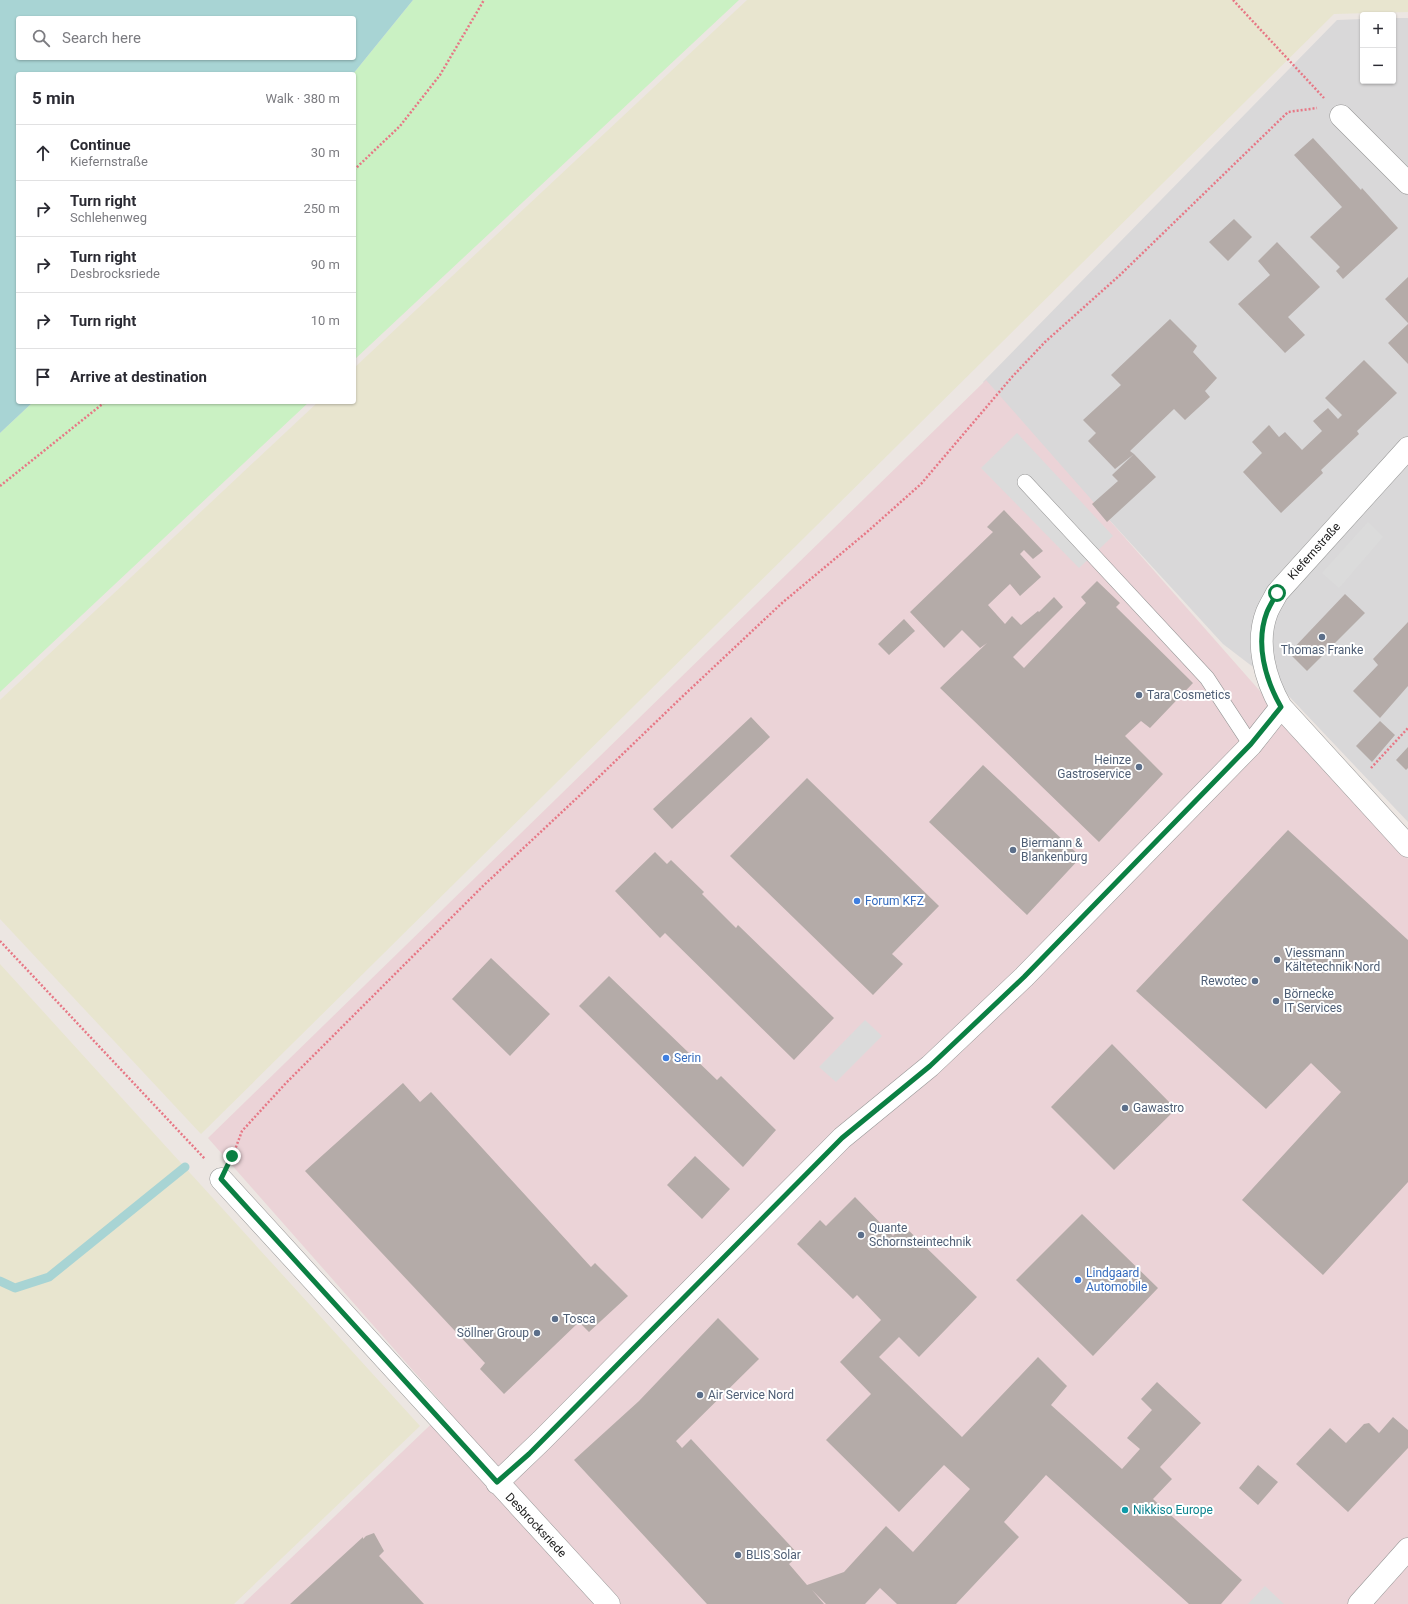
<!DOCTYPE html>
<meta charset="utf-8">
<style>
body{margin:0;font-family:Roboto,sans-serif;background:#f7f7f7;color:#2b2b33}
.controls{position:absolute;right:12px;top:12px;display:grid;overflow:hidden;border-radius:4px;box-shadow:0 1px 3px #0004}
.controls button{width:36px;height:36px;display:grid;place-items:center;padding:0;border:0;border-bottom:1px solid #e1e1e2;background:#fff;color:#2b2b33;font:20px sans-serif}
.stop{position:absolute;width:12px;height:12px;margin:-9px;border:3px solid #0b8043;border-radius:50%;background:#fff}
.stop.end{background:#0b8043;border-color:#fff;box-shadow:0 1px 4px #0008}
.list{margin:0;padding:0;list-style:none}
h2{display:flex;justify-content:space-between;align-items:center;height:52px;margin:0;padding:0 16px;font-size:17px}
h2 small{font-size:13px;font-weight:400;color:#7c7c81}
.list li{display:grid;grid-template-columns:26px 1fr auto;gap:12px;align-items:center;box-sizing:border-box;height:56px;padding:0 16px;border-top:1px solid #e1e1e2}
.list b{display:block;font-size:15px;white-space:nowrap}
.list p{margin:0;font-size:13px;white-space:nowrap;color:#7c7c81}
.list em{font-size:13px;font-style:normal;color:#7c7c81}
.icon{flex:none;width:22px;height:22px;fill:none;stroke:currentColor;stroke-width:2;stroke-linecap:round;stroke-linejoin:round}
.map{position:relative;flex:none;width:1408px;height:1604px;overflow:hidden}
.search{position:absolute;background:#fff;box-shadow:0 1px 3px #0004;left:16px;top:16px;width:340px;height:44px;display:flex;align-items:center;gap:10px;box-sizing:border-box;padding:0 14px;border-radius:4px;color:#7c7c81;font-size:15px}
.panel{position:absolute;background:#fff;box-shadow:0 1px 3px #0004;left:16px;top:72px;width:340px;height:332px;border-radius:4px}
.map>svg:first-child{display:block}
.residential{fill:#d9d8d9}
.commercial{fill:#ebd3d7}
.farmland{fill:#e8e5cf}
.park{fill:#caf1c3}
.parking{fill:#dbdbdb}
.water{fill:#a8d4d4;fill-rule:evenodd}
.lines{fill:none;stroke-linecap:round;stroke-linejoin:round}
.stream{stroke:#a8d4d4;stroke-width:9}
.building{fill:#b4aba8}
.service-casing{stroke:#989898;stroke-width:16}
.minor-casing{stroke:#989898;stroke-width:23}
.path{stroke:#e77785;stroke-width:2.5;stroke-dasharray:2 2;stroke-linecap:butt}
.service{stroke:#fff;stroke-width:15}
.minor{stroke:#fff;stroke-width:22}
.route{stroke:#0b8043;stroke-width:5}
.service-dot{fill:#5c6f8a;stroke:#fff;stroke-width:1.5}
.shop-dot{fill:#3f7fe0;stroke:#fff;stroke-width:1.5}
.culture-dot{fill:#0f9aa8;stroke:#fff;stroke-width:1.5}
.labels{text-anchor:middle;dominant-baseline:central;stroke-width:4;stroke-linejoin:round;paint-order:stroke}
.street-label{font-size:12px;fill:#1b1b1b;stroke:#fff}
.service-label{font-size:12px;fill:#4e5e75;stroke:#fff;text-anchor:start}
.shop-label{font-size:12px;fill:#366cbe;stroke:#fff;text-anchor:start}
.culture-label{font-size:12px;fill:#0d838f;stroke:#fff;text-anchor:start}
</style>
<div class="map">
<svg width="1408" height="1604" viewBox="0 0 1408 1604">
<rect width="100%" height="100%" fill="#ece6e2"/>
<!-- residential -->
<path class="residential" d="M1393,18h15v804l-125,-132 -60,-46 -240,-262 354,-362 26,-1v62h30z"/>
<!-- commercial -->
<path class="commercial" d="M986,380l422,479v745h-1165l204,-195 -239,-271z"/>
<!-- farmland -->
<path class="farmland" d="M747,0h661v12l-74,2 -1133,1120 -201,-215v-219l318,-298h36v-34z
M0,964l420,462 -186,178h-234z"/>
<!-- park -->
<path class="park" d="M413,0h326l-385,360 -1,-286z
M33,402h276l-309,290v-259z"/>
<!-- parking -->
<path class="parking" d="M1017,433l96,103 -34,32 -98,-100z
M1368,522l15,15 -44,51 -17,-15z
M865,1020l17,16 -46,46 -17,-15z
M1265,1586l19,18h-36z"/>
<!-- water -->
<path class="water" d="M0,0h413l-60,74h-335v328h15l-33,31zM18,18h336v40h-336z"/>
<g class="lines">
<!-- stream -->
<path class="stream" d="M0,1281l15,7 34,-11 136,-110"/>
</g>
<!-- building -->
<path class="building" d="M1313,138l48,52 1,-2 36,40 -55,51 -7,-8 4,-4 -30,-30 32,-30 -48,-52z
M1234,219l18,18 -24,24 -19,-19z
M1277,242l43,45 -32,30 17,18 -20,18 -47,-49 32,-29 -12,-14z
M1408,277v46l-23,-24z
M1170,319l27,27 -4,6 24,26 -12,13 5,6 -25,23 -11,-11 -44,42 4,3 -19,15 -27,-28 8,-8 -13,-13 38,-35 -10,-10z
M1408,324v40l-20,-21z
M1364,360l33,33 -40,38 2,3 -38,36 2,3 -42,40 -38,-41 19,-19 -10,-11 17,-17 10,12 6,-5 17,18 20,-19 -9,-10 15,-13 10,11 4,-4 -17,-17z
M1134,454l22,23 -49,45 -15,-18 26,-23 -6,-6z
M1004,510l39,41 -10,8 -9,-9 -4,4 21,23 -21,19 -10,-12 -22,21 17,19 7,-8 9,9 17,-14 1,1 15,-15 9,10 -50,50 11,11 62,-65 -5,-6 16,-16 23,22 -4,4 77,76 -43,45 -9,-7 -16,15 38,38 -64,68 -159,-154 47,-45 -7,5 -18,-18 -18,18 -34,-36 83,-80 -6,-5z
M1345,594l20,19 -58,58 -18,-18z
M904,619l11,12 -26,24 -11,-11z
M1408,622v64l-28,32 -27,-27 25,-26 -5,-6z
M751,717l19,20 -98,92 -19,-20z
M1380,721l15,14 -23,27 -16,-16z
M1408,747v21l-2,2 -10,-10z
M983,765l98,92 -54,58 -98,-93z
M807,778l132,128 -47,48 11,10 -30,31 -143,-139z
M1288,830l120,110v242l-85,93 -81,-75 99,-108 -30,-29 -45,46 -130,-118z
M655,852l12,12 4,-4 33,32 -2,2 34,34 2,-3 96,93 -40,42 -129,-127 -5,5 -45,-47z
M491,958l59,56 -40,42 -58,-57z
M609,976l108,104 4,-4 55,54 -33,37 -164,-161z
M1112,1044l64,65 -62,61 -63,-63z
M403,1083l17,19 11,-10 160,175 4,-4 33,33 -39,36 -10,-10 -75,72 -24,-25 5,-6 -180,-192z
M695,1156l35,33 -28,30 -35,-34z
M855,1197l38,39 10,-11 74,72 -58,60 -20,-20 -20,20 83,80 76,-80 29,29 -16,19 71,64 18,-20 -13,-11 25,-28 -11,-11 16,-17 44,41 -41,44 12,12 -19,20 89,81 -21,24h-32l-143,-129 -42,47 15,15 -63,67h-59l-17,-16 -15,16h-39l-14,-14 12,14h-117l-133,-144 65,-59 79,-83 41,41 -83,82 6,7 9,-9 108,116 -10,9 18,21 37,-13 42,-46 27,26 57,-63 -26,-24 -45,47 -73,-72 45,-46 -31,-32 41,-42 -24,-25 -4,4 -56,-55 23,-24 6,6z
M1082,1214l76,74 -65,68 -77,-76z
M1393,1417l15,13v18l-60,64 -52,-48 34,-36 16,15 18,-19 5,-1 10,10z
M1258,1465l20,17 -20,23 -19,-17z
M374,1533l10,18 -5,5 45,48h-134l73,-67v2l3,-3z"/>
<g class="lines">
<defs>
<path id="service" d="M1025,482l182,196 44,67"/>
<path id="minor" d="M1341,116l67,67
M1408,448l-131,145c-3,6 -7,12 -10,19 -12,31 -2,67 14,95l127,139
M221,1179l388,425
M497,1483l44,-42 301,-303 88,-72 94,-89 227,-232 30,-38
M1359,1604l49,-55"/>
</defs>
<!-- service casing -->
<use href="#service" class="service-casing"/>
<!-- minor casing -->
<use href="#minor" class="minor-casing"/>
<!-- path -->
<path class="path" d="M1233,0l91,98
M354,170l46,-44 40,-51 44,-75
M0,486l105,-84
M1371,768l37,-40
M0,941l205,218
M233,1155l9,-24 44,-48 197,-197 95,-89 105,-101 99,-93 85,-71 54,-48 91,-107 33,-35 75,-67 168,-163 29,-4"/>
<!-- service -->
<use href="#service" class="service"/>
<!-- minor -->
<use href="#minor" class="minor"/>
</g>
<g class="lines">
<!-- route -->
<path class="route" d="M232,1156l-11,23 276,303 32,-28 313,-316 88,-72 94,-89 227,-233 30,-37c-16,-28 -26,-64 -14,-95 3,-7 7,-13 10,-19"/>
</g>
<!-- markers -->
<g class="service-dot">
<circle cx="1322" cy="637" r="4"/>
<circle cx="1139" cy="695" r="4"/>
<circle cx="1139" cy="767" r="4"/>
<circle cx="1013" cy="850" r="4"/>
<circle cx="1277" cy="960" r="4"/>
<circle cx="1255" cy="981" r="4"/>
<circle cx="1276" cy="1001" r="4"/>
<circle cx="1125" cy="1108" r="4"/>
<circle cx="861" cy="1235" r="4"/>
<circle cx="555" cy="1319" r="4"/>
<circle cx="537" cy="1333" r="4"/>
<circle cx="700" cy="1395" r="4"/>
<circle cx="738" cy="1555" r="4"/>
</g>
<g class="shop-dot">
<circle cx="857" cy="901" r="4"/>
<circle cx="666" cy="1058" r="4"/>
<circle cx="1078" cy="1280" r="4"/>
</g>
<circle class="culture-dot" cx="1125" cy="1510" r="4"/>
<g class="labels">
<!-- street labels -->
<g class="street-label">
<text transform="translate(1314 551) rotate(-48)">Kiefernstraße</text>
<text transform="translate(536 1525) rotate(47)">Desbrocksriede</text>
</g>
<!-- service labels -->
<g class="service-label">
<text x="1322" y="650" text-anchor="middle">Thomas Franke</text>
<text x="1147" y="695">Tara Cosmetics</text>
<text x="1131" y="760" text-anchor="end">Heinze<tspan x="1131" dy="14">Gastroservice</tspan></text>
<text x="1021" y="843">Biermann &amp;<tspan x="1021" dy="14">Blankenburg</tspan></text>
<text x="1285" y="953">Viessmann<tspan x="1285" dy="14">Kältetechnik Nord</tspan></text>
<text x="1247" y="981" text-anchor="end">Rewotec</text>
<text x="1284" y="994">Börnecke<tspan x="1284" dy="14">IT Services</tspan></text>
<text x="1133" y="1108">Gawastro</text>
<text x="869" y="1228">Quante<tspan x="869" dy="14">Schornsteintechnik</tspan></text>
<text x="563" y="1319">Tosca</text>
<text x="529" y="1333" text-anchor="end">Söllner Group</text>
<text x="708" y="1395">Air Service Nord</text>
<text x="746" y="1555">BLIS Solar</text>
</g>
<!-- shop labels -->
<g class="shop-label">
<text x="865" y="901">Forum KFZ</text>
<text x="674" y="1058">Serin</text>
<text x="1086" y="1273">Lindgaard<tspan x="1086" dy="14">Automobile</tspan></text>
</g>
<!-- culture labels -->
<g class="culture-label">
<text x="1133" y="1510">Nikkiso Europe</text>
</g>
</g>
</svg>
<div class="controls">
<button>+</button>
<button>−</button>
</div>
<div class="stop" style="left:1277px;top:593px"></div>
<div class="stop end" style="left:232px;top:1156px"></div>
<div class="search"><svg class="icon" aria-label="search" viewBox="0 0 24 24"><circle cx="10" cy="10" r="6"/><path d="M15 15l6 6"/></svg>Search here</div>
<section class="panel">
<h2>5 min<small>Walk · 380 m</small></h2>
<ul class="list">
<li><svg class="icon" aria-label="ahead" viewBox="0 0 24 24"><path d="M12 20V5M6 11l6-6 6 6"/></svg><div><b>Continue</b><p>Kiefernstraße</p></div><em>30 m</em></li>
<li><svg class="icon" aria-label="right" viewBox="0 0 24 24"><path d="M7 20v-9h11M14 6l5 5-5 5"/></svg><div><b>Turn right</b><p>Schlehenweg</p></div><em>250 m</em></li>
<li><svg class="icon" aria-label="right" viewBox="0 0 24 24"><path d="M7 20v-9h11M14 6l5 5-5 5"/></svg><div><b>Turn right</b><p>Desbrocksriede</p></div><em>90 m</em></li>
<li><svg class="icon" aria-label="right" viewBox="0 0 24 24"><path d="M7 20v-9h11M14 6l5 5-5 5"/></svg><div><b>Turn right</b></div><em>10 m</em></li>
<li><svg class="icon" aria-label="arrive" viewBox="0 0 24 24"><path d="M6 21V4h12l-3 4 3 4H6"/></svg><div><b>Arrive at destination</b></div></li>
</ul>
</section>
</div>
